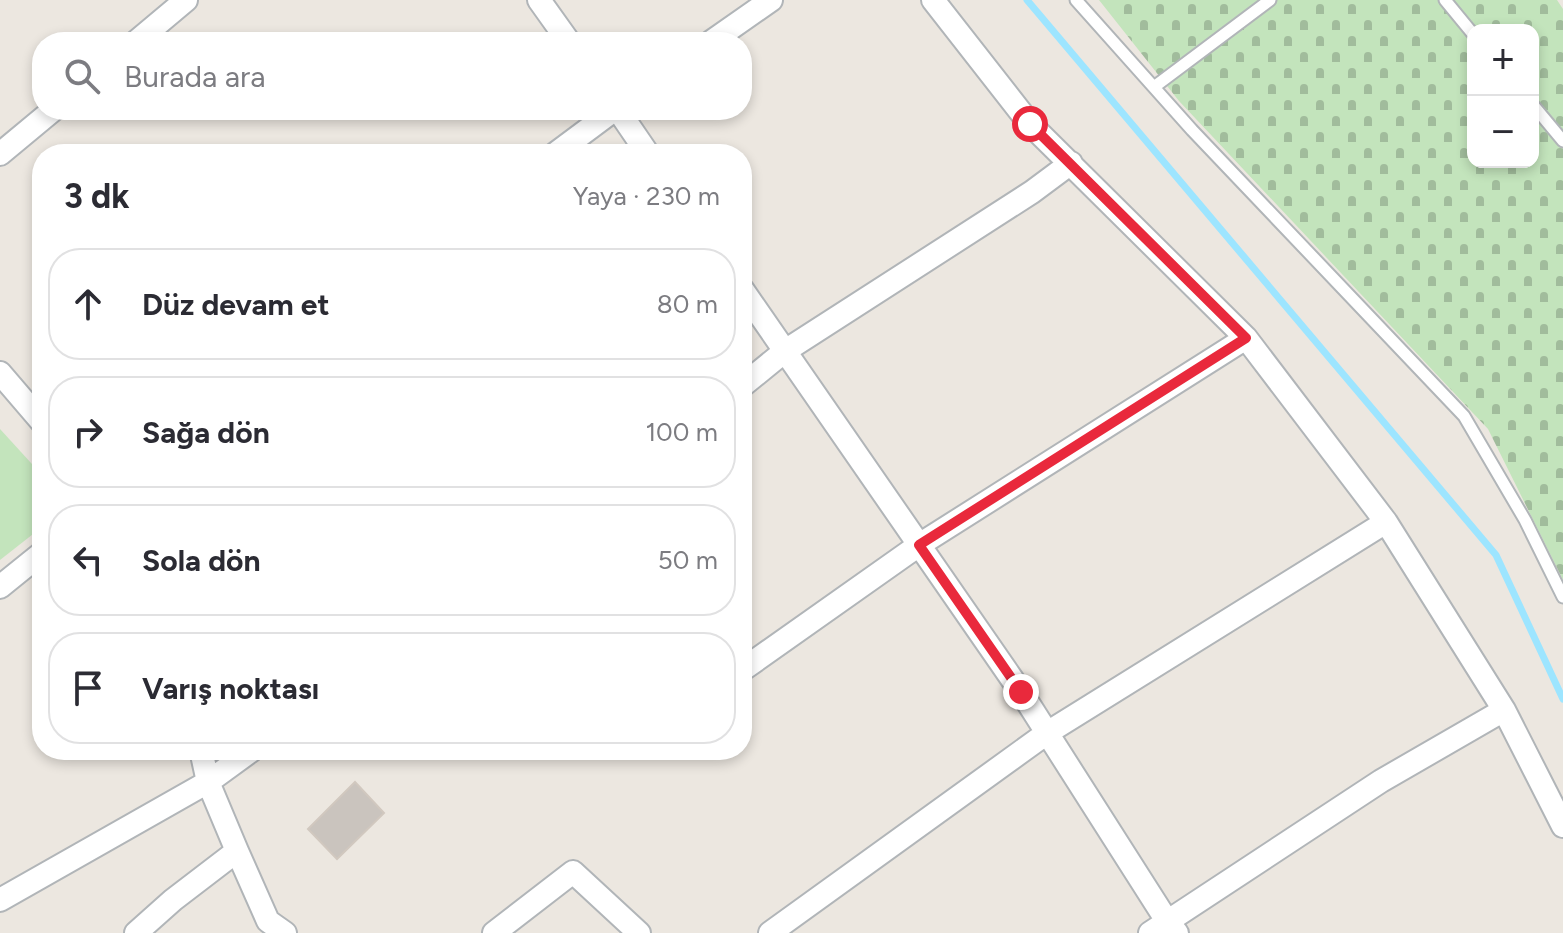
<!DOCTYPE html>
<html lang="tr">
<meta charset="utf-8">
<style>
body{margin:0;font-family:Figtree,sans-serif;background:#f7f7f7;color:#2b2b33}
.controls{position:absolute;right:24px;top:24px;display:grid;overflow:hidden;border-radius:16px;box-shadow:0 4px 12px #0003}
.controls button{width:72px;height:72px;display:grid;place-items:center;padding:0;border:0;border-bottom:2px solid #e1e1e2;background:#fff;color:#2b2b33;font:40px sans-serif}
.stop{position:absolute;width:24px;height:24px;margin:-18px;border:6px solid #e9293c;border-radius:50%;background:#fff}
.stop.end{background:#e9293c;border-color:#fff;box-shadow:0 2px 8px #0008}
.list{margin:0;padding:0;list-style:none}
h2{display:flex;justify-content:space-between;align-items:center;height:104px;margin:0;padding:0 32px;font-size:34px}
h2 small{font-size:26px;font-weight:400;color:#7c7c81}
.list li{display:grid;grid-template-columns:52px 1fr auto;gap:24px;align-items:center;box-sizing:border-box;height:112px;margin:0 16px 16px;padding:0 16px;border:2px solid #e1e1e2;border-radius:32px}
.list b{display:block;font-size:30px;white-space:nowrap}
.list em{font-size:26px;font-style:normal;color:#7c7c81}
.icon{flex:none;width:44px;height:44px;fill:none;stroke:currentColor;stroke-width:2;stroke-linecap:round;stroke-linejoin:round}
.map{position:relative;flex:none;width:1563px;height:933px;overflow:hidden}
.search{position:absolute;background:#fff;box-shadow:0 4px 12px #0003;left:32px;top:32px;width:720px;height:88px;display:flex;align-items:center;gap:20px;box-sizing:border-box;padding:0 28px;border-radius:32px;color:#7c7c81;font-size:30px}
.panel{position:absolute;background:#fff;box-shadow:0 4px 12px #0003;left:32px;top:144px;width:720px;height:616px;border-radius:32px}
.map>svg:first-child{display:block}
.cemetery{fill:url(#cemetery-stones);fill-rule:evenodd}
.park{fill:#c3e4bc}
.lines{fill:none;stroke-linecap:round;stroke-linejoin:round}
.stream{stroke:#9de5ff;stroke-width:7}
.building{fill:#cac4be;stroke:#d1c8bf;stroke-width:2}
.lane-casing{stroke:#b1b5b8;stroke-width:15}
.street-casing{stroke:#b1b5b8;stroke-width:26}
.lane{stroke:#fff;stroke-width:11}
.street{stroke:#fff;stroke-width:22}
.route{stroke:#e9293c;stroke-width:10}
</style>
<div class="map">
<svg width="1563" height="933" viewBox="0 0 1563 933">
<defs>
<pattern id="cemetery-stones" width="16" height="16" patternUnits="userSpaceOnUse" patternTransform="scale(2)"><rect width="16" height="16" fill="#c3e4bc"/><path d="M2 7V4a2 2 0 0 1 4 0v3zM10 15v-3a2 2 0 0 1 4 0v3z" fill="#a1bc9c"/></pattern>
</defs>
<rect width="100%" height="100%" fill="#ece7e0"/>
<!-- cemetery -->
<path class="cemetery" d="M1099,0h458l6,9v571l-75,-151 -309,-328zM1473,30h60v132h-60z"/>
<!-- park -->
<path class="park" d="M0,429l42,46v52l-42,33z"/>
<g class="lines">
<!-- stream -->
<path class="stream" d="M1027,0l469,555 67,144"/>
</g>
<!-- building -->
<path class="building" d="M355,782l29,31 -47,46 -29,-30z"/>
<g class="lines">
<defs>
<path id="lane" d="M1076,0l116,130 272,286 61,104 38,77
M1445,0l28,34
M1154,87l116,-87
M1533,105l30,36"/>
<path id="street" d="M539,0l30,42
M933,0l97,124 216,214 140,184 118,188 59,116
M136,42l50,-42
M711,42l60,-42
M618,110l30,44
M0,154l53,-44
M555,154l59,-44
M742,289l279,403 146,229 10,12
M0,373l42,49
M742,386l43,-35 247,-159 39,-29
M0,587l42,-34
M742,670l177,-125 327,-207
M201,750l7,32 29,69 31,70 17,12
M0,900l208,-118 44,-32
M136,933l37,-33 64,-49
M494,933l79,-61 66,61
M770,933l277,-200 339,-211
M1150,933l231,-152 123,-71"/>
</defs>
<!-- lane casing -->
<use href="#lane" class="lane-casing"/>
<!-- street casing -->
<use href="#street" class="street-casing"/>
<!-- lane -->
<use href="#lane" class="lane"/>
<!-- street -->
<use href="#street" class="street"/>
</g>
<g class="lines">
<!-- route -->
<path class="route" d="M1021,692l-102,-147 327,-207 -216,-214"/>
</g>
</svg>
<div class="controls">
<button>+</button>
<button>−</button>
</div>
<div class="stop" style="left:1030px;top:124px"></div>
<div class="stop end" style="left:1021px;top:692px"></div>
<div class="search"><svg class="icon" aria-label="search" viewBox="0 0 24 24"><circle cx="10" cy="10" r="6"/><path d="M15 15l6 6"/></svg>Burada ara</div>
<section class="panel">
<h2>3 dk<small>Yaya · 230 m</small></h2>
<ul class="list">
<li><svg class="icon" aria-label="ahead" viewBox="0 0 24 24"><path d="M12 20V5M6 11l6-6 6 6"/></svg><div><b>Düz devam et</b></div><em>80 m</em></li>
<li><svg class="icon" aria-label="right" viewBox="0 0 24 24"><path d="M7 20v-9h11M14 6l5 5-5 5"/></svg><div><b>Sağa dön</b></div><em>100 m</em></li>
<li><svg class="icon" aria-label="left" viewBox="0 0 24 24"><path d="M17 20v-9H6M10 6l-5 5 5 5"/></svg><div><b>Sola dön</b></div><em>50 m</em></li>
<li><svg class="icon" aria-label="arrive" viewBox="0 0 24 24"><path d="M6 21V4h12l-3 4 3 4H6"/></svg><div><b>Varış noktası</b></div></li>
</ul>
</section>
</div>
